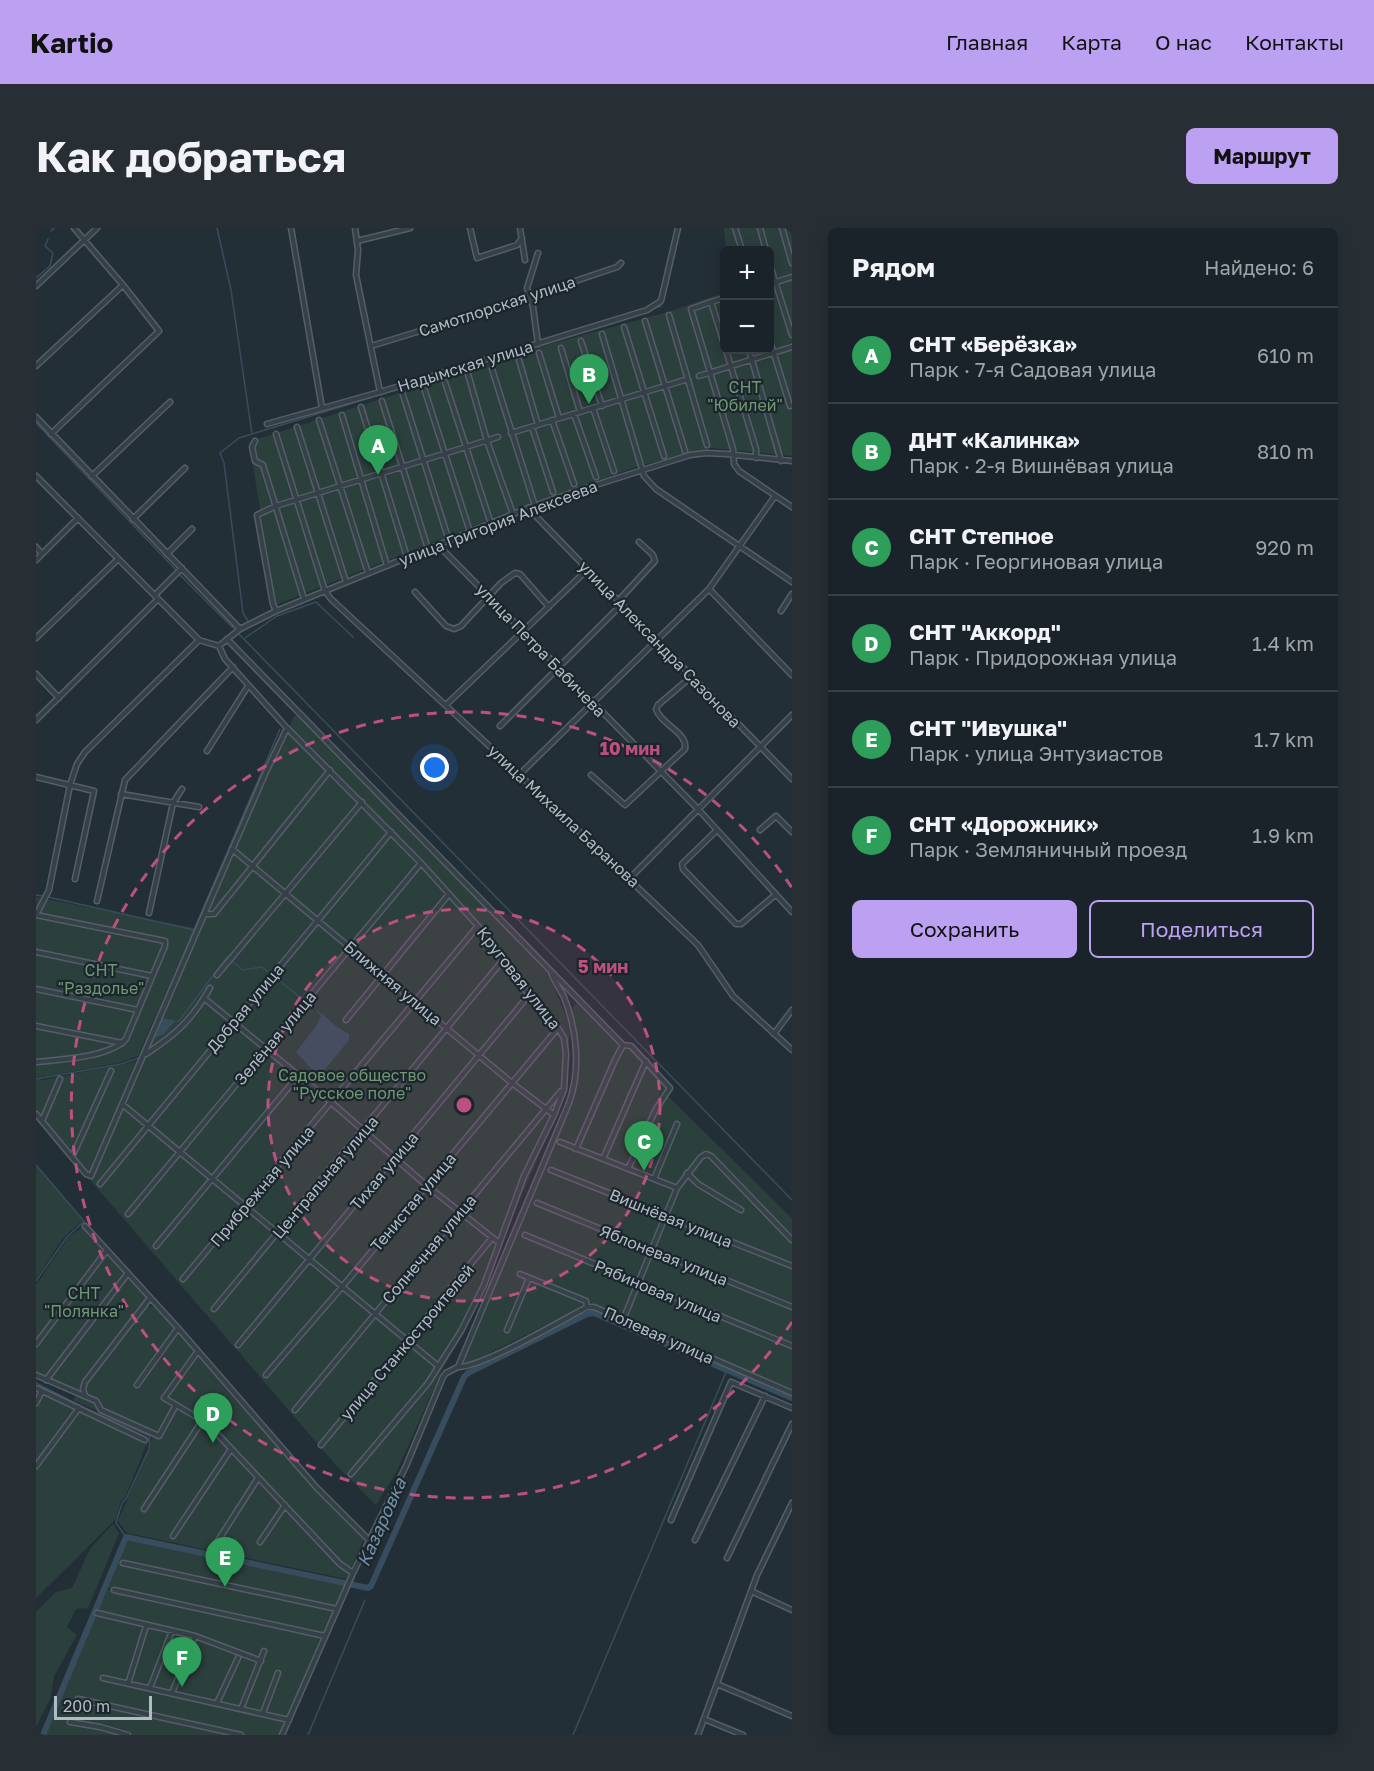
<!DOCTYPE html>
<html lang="ru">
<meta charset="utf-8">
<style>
body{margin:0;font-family:"Golos Text",sans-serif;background:#272f35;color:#f1f3f6}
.controls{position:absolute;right:18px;top:18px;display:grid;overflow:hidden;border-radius:9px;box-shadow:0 3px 15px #0003}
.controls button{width:54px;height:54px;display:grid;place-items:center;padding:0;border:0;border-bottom:2px solid #384046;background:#1a2329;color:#f1f3f6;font:30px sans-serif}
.scale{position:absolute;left:18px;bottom:15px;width:98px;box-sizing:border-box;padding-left:6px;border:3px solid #b1bbc4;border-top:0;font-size:16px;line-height:21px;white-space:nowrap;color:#b1bbc4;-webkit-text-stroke:4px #1b252c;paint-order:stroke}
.you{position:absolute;left:399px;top:540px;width:21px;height:21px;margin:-15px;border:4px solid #fff;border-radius:50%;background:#1a73e8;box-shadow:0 0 0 9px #1a73e833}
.badge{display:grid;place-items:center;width:39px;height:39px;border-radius:50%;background:#bca0f2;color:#fff;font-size:20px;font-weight:700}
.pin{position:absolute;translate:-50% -50px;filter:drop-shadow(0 2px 3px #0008)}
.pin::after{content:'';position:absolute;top:32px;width:21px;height:18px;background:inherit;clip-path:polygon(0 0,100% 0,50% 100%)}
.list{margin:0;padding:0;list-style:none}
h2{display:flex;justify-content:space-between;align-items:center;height:78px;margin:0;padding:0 24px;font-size:26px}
h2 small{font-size:20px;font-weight:400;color:#9fa4a8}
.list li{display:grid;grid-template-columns:39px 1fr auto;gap:18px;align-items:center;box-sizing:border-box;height:96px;padding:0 24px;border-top:2px solid #384046}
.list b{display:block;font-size:22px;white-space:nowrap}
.list p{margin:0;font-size:20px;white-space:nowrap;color:#9fa4a8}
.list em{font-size:20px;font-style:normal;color:#9fa4a8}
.actions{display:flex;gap:12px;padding:18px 24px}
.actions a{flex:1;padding:14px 0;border:2px solid #bca0f2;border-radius:9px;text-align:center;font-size:21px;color:#bca0f2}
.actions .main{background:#bca0f2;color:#111}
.map{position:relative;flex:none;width:756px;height:1507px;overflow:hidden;border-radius:9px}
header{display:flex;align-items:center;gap:36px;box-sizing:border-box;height:84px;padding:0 30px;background:#bca0f2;color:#111}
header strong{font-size:28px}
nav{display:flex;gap:33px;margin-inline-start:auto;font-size:21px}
.intro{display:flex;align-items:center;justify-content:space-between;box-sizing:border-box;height:144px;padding:0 36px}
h1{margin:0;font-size:42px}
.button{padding:15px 27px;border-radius:9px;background:#bca0f2;color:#111;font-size:21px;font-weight:700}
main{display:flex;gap:36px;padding:0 36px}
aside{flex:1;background:#1a2329;border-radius:9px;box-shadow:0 3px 15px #0003}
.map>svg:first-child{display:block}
.green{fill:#2b3f3c}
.water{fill:#374d5d}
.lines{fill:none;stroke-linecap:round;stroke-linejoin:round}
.stream{stroke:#374d5d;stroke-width:1.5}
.river{stroke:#374d5d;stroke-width:6}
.minor-casing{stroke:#545e66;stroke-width:7}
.minor{stroke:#364048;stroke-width:4}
.ring{fill:none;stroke:#bc5180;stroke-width:3;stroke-dasharray:10 8}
.labels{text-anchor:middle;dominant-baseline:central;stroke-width:4.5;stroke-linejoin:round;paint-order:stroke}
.street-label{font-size:16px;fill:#b1bbc4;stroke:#1b252c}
.park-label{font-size:16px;fill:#719874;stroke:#1b252c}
.water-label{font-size:18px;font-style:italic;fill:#7391a6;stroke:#1b252c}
.centre{fill:#bc5180;stroke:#1b252c;stroke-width:3}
.ring-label{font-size:18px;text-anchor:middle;font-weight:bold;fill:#bc5180;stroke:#1b252c;stroke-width:4.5;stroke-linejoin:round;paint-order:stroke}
</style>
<header>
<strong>Kartio</strong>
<nav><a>Главная</a><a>Карта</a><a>О нас</a><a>Контакты</a></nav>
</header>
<div class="intro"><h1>Как добраться</h1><a class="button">Маршрут</a></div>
<main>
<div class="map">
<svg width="756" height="1507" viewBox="0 0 756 1507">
<rect width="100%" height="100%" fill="#232f37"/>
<!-- green -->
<path class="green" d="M688,0h68v228l-81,-8 -76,19 -48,18 -72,24 -239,96 -27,-163 301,-98 121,-33 52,-18 1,-4v61h46v-100h-44z
M258,488h5l248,256 23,53 -3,67 -54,123 -32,83 -18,36 -19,32 -48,107 -20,32 -41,-41 -299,-347v-38l7,1 101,-20z
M0,669l158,31 -56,128 -19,7 -83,15z
M541,775l43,41 9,-2 43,45 -5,8 125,123v172l-204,-89 -3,5 -120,59 -2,-5 112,-266c3,-29 7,-57 -5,-84z
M0,938l47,54 -19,17 -28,42z
M47,998l64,73 -73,96 -38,-17v-93l32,-47z
M115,1078l5,2 100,111 54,66 54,54 -18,40 -219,-46 -9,-12c12,-28 25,-56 35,-85l-80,-36 73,-93z
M0,1161l113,49 -24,60 -4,3 -5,18 -80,79z
M77,1296l6,9 -31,75 -12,1 -9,18 10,8 -23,41 -3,21 -15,30v-115l20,-20 16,-4 18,-39z
M90,1311l218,47 -21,48 -64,-15 -153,-31z
M69,1361c72,16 144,31 215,49l-41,97h-234z"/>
<!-- water -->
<path class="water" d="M286,786l14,12 13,8v6l-27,33h-7l-19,-21 21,-27z
M127,790l6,2 4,-1 1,3 -10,12 -9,4z"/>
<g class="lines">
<!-- stream -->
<path class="stream" d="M181,0l14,62 21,144
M15,3l3,-3
M0,50l14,-12 3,-13 -8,-7 3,-7
M628,69l16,-69
M0,195l140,147
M143,346l54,54
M212,393l-5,-8 -19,-150 -4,-10 19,-15 375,-115 47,-17
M203,406l553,566
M209,410l32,-22 39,-14 37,35
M0,667l7,1
M12,669l146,33
M196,733l11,9 19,-3 8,6
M239,749l27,22
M281,783l4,4
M137,794l6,-1 48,-64
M0,851l85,-15 18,-6 141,-329
M0,937l48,56 -17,16 -31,44
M0,1155l51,26 63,27 -1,13 -23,50 -4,4 -6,20 10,14
M272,1507l57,-135
M537,1507l154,-365"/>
<!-- river -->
<path class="river" d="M7,1507l83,-198 242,51 3,-2 93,-209 4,-4 119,-59 7,-1 198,85"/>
<defs>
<path id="minor" d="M255,0l31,180
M319,0l3,22 -2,25 24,117
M434,0l7,30 40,-13 5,-7
M484,0l5,32
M699,0l7,22
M724,0l6,22
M746,0l10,35
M321,13l53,-13
M734,37l22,70
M734,56l22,-7
M0,58l61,-58
M688,70l-13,4 13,42
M675,74l-20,7 42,140 1,15 5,7 53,36
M633,87l38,130
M609,93l40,130
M588,99l40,129
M566,106l42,142 12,13 136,93
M545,113l21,65
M734,113l20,65
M502,116l-5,-37 -6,-19 11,-35
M335,118l124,-38 122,-41 4,-4
M525,120l19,64
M690,122l30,99v9
M713,122l32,111
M503,125l20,65
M483,132l19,65
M0,138l87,-81
M456,141l43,137
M432,146l19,67 26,73
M663,148l93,-29
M409,154l46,142
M388,160l46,144
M367,167l46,146
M346,173l46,148
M325,179l46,150
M557,180l21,63
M538,186l22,63
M306,187l45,151
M0,189l204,212
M283,192l49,153
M516,192l22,64
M231,196l113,-32 267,-82 14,-9 17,-73
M261,199l49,155
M496,199l21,65
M475,205l177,-54
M15,206l108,-103 -36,-46 -49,-57
M240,206l49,157 6,8 154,143 213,203 35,51 59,54
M219,213l-3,6 3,14 8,4 41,134
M0,248l163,164 20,6
M56,248l78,-74
M492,280l264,271
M97,291l52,-51
M402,317l260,264 94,103
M0,319l6,7
M131,326l25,-25
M0,332l42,-42
M673,361l83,86
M379,364l31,34 8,3 7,-3 40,-43 14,-10 5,1 29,33
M119,367l27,-27
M582,373l37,-40 -2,-6 -14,-13
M240,383l-3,-7 -16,-89 19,-9 222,-69
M745,383l11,-17
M0,410l81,-78
M191,411l396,406 8,1 39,42 -14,21 -28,60
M183,418l6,13 62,69 134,135 57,63 51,69 29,33 6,10 2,16 -2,35 -10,26 -30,61 -40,109 -23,46 -33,52 -77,91
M183,418l21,-17 36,-18 252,-103 49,-17 113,-36 16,-2 20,1 66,7
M0,446l23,24
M410,477l141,-135
M0,492l122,-121
M464,498l122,-122
M171,523l41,-65
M484,546l189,-185 66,-93
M555,547l34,30 60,-56c3,-17 -24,-24 -29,-40l2,-4 34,-29
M0,549l58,14 -19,88
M85,566l78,13
M681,602l-35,34 1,5 53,55h5l34,-29
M724,602l16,-14 16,16
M196,621l280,234 42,32
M594,650l162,-163
M61,673l28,-121 108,-113
M113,685l24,-110 9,-14
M169,686h9l116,-144
M0,687l129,26v5l-39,93c-18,19 -64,20 -90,23
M0,687l13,-25 21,-105 7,-21 8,-12 114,-112
M0,724l116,24
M181,747l145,-173
M0,761l102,21
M168,770l128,105 94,82 72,57
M310,792l103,-126
M0,798l86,17
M738,806l18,-24
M110,826c30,-20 46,-34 64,-66
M86,876l316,262
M0,886l50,60 5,2 174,-402 22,-46
M6,893l18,-42
M524,914l117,46
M540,921l39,-89 8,-15
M36,929l39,-86
M567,931l43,-98
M515,942l241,96
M651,945l11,11 43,26
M618,951l23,-55
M64,956l291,-352
M501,975l255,104
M92,986l293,-351
M49,998l93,102 138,159 52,52
M489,1007l267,111
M120,1018l142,-170
M484,1046l66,27 1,6h7l198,86
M147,1051l295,-353
M178,1081l289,-349
M587,1092l54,-132 24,-31 5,-3 5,2 81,84
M471,1102l22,-52
M0,1116l71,-94
M202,1117l291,-350
M162,1123l-34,47 43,25 133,141 13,9
M422,1139c25,0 104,-47 129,-60
M0,1147l60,26 5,9 58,26 17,-31
M230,1147l76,-88 216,-259
M10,1152l82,-107
M101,1157l41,-57
M0,1160l109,52
M49,1168l-2,-7 2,-7 65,-84
M0,1175l6,-12
M259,1182l266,-319
M285,1217l171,-207
M0,1238l43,-58
M108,1281l58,-88
M635,1292l60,-138 61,26
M137,1308l58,-87
M659,1312l70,-144
M224,1314l25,-37
M178,1319l44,-69
M691,1330l65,-134
M87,1335l214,46
M78,1362l211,46
M715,1363l41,19
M61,1385l98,23 66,25
M67,1450l186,42
M92,1456l18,-58
M681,1456l75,32
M114,1460l22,-57
M136,1465l23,-57
M42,1471l163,36
M181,1475l21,-45
M205,1481l23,-58
M227,1485l15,-40
M668,1491l39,16
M34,1494l30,5 28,8
M246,1507l71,-162 53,-107 37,-89 3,-4 12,-6 111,-264c12,-33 8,-73 -5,-106 -4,-8 -10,-16 -13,-25
M662,1507l59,-160 35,-72"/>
</defs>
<!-- minor casing -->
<use href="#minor" class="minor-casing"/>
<!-- minor -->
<use href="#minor" class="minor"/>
</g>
<!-- distance rings -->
<circle cx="428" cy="877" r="196" fill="#bc5180" fill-opacity=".12"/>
<g class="ring">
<circle cx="428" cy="877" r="196"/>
<path d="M756 1094A393 393 0 1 1 756 660"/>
</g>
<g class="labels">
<!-- street labels -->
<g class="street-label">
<text transform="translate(461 78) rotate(-18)">Самотлорская улица</text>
<text transform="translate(429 138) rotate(-17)">Надымская улица</text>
<text transform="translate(462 295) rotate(-21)">улица Григория Алексеева</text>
<text transform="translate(624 416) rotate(46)">улица Александра Сазонова</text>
<text transform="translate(505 422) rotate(46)">улица Петра Бабичева</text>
<text transform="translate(528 588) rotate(43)">улица Михаила Баранова</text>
<text transform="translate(483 750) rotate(52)">Круговая улица</text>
<text transform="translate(357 755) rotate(40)">Ближняя улица</text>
<text transform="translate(209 780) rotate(-50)">Добрая улица</text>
<text transform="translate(239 810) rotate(-50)">Зелёная улица</text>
<text transform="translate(348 943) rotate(-50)">Тихая улица</text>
<text transform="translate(289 949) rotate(-50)">Центральная улица</text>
<text transform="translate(226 958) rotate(-50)">Прибрежная улица</text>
<text transform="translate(377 974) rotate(-50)">Тенистая улица</text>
<text transform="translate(635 990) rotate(22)">Вишнёвая улица</text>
<text transform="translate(393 1021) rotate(-50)">Солнечная улица</text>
<text transform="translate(628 1027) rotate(22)">Яблоневая улица</text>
<text transform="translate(622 1063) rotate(23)">Рябиновая улица</text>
<text transform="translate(623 1107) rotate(24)">Полевая улица</text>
<text transform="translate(371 1114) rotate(-50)">улица Станкостроителей</text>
</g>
<!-- park labels -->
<g class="park-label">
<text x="709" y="159">СНТ<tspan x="709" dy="18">"Юбилей"</tspan></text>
<text x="65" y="742">СНТ<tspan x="65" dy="18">"Раздолье"</tspan></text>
<text x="316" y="847">Садовое общество<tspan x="316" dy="18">"Русское поле"</tspan></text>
<text x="48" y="1065">СНТ<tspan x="48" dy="18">"Полянка"</tspan></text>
</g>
<!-- water labels -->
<g class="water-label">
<text transform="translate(345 1294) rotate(-66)">Казаровка</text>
</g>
</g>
<circle cx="428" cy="877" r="9" class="centre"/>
<g class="ring-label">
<text x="594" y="527">10 мин</text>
<text x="567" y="745">5 мин</text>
</g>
</svg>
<div class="controls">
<button>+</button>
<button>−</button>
</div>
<div class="scale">200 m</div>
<div class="you"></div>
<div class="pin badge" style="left:342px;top:247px;background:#2e9e5b">A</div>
<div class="pin badge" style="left:553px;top:176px;background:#2e9e5b">B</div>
<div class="pin badge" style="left:608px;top:943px;background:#2e9e5b">C</div>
<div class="pin badge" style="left:177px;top:1215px;background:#2e9e5b">D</div>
<div class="pin badge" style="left:189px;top:1359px;background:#2e9e5b">E</div>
<div class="pin badge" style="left:146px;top:1459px;background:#2e9e5b">F</div>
</div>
<aside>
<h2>Рядом<small>Найдено: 6</small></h2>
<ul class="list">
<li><span class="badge" style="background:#2e9e5b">A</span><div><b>СНТ «Берёзка»</b><p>Парк · 7-я Садовая улица</p></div><em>610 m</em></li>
<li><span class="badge" style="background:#2e9e5b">B</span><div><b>ДНТ «Калинка»</b><p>Парк · 2-я Вишнёвая улица</p></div><em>810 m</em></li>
<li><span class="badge" style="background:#2e9e5b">C</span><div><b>СНТ Степное</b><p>Парк · Георгиновая улица</p></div><em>920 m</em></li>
<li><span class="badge" style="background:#2e9e5b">D</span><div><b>СНТ &quot;Аккорд&quot;</b><p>Парк · Придорожная улица</p></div><em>1.4 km</em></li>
<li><span class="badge" style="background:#2e9e5b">E</span><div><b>СНТ &quot;Ивушка&quot;</b><p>Парк · улица Энтузиастов</p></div><em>1.7 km</em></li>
<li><span class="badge" style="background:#2e9e5b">F</span><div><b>СНТ «Дорожник»</b><p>Парк · Земляничный проезд</p></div><em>1.9 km</em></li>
</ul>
<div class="actions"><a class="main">Сохранить</a><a>Поделиться</a></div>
</aside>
</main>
